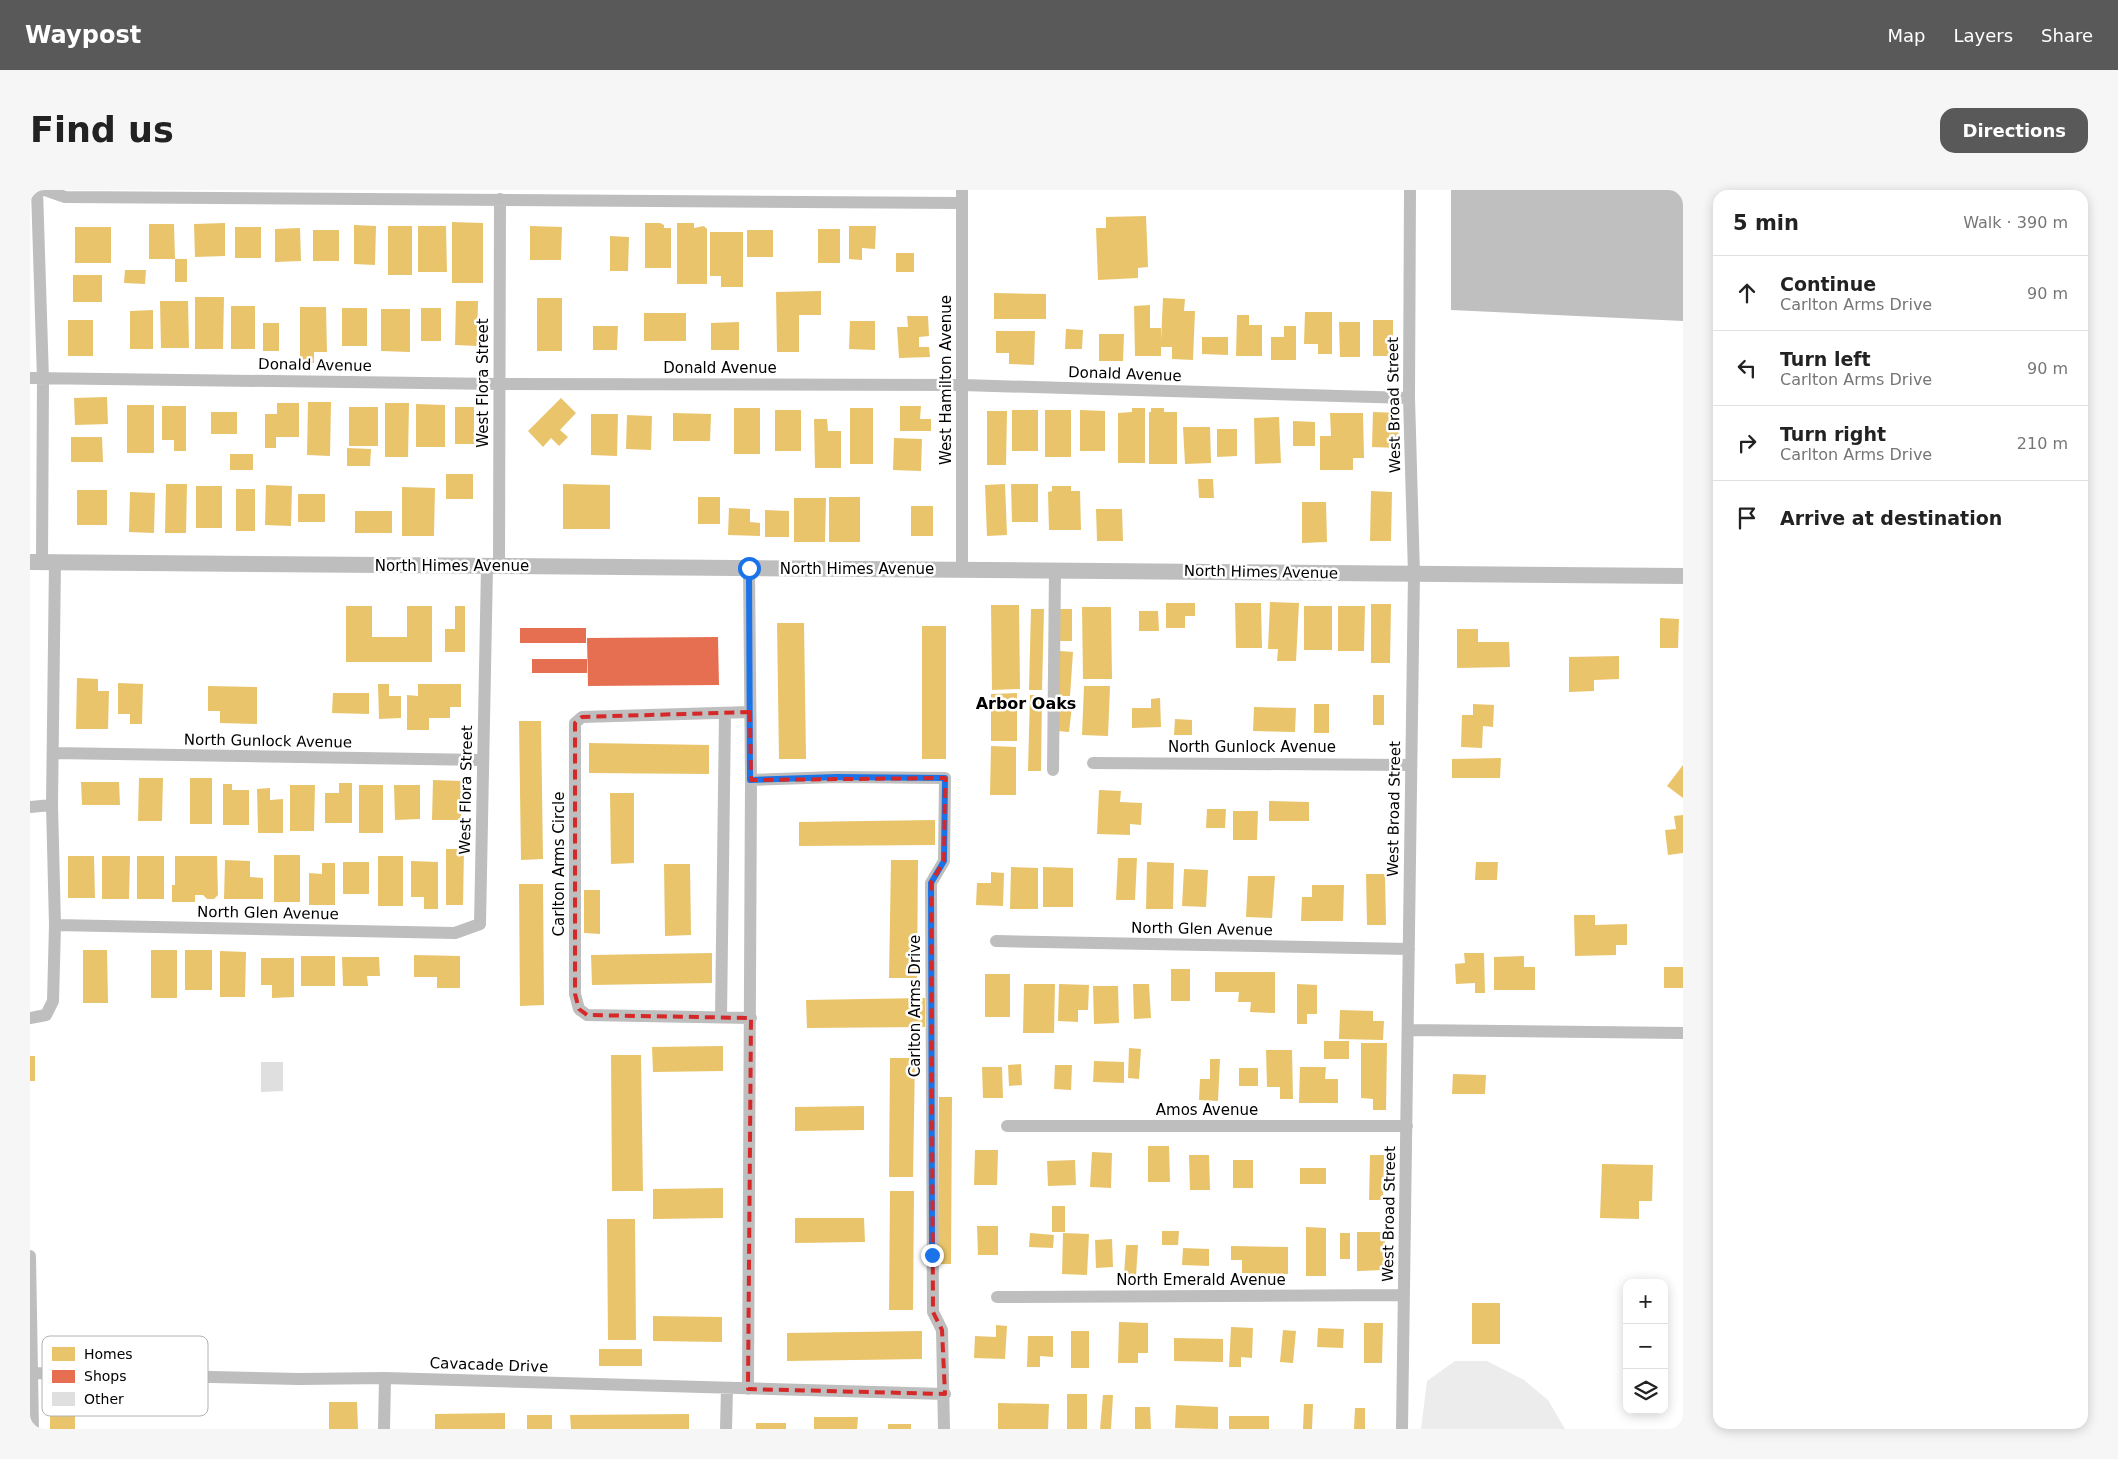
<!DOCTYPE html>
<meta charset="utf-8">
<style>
body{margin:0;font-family:"DejaVu Sans",sans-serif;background:#f6f6f6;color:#222}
.controls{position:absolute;right:15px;bottom:15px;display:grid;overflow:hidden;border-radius:10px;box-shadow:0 2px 12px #0003}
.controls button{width:45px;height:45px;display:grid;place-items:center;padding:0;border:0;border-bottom:1px solid #e0e0e0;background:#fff;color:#222;font:25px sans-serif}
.stop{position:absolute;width:15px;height:15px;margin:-11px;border:4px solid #1a73e8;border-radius:50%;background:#fff}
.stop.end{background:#1a73e8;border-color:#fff;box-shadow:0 1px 5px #0008}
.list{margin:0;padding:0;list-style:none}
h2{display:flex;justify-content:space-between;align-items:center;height:65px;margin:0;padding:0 20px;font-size:21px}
h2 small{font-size:16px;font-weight:400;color:#767676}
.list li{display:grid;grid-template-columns:32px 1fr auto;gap:15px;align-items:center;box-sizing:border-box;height:75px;padding:0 20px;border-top:1px solid #e0e0e0}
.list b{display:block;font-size:19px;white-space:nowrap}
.list p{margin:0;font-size:16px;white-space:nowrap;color:#767676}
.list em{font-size:16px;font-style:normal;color:#767676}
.icon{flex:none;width:28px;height:28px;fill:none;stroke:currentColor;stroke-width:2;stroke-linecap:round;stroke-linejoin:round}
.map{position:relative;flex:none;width:1653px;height:1239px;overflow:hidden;border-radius:15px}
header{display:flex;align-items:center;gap:30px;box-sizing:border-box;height:70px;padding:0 25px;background:#595959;color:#fff}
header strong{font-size:24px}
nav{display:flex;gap:28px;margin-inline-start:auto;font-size:18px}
.intro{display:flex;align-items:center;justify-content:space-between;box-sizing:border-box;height:120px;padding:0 30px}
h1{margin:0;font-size:35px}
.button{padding:12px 22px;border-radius:15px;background:#595959;color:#fff;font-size:18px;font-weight:700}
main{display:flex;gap:30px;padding:0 30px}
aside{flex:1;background:#fff;border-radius:15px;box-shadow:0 2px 12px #0003}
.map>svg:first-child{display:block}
.green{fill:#ececec}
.water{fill:#bfbfbf}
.homes{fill:#e9c46a}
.shops{fill:#e76f51}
.building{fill:#dfdfdf}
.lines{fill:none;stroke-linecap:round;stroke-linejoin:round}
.minor{stroke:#bebebe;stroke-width:12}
.tertiary{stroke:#bebebe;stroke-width:16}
.route{stroke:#1a73e8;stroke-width:6}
.marked{fill:none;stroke:#d62828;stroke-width:4;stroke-dasharray:10 6;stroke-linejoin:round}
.labels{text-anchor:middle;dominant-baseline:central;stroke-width:5;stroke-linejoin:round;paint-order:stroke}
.street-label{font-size:15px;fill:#000;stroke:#fff}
.neighbourhood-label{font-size:16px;font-weight:bold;fill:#000;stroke:#fff}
.key{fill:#fff;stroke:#b2b2b2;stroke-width:1}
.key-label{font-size:14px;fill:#000}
</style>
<header>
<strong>Waypost</strong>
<nav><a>Map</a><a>Layers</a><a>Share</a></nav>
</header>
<div class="intro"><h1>Find us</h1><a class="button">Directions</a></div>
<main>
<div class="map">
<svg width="1653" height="1239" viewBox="0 0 1653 1239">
<rect width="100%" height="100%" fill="#fff"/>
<!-- green -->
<path class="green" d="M1425,1171h32l37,19 24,20 17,29h-144l6,-48z"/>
<!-- water -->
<path class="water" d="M1421,0h232v131l-232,-11z"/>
<!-- homes -->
<path class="homes" d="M1116,26l2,51 -10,1v10l-40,2 -2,-52h10v-11z
M422,32l31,1v60h-31z
M195,33v33l-30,1 -1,-33z
M615,33h15l4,2v3h7v40h-26z
M647,33h17v5l10,-2 3,3v55h-30z
M119,34h25l1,35h12v23h-12v-23h-26z
M324,35l22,1 -1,39 -21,-1z
M358,36h24v49h-24z
M388,36h28l1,46h-29z
M500,36l32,1 -1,33h-31z
M819,36h27l-1,23 -13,-1v12l-13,-1z
M45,37h36v36h-36z
M205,37h26v31h-26z
M270,38l1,33 -26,1v-33z
M788,39h22v34h-22z
M283,40h26v31h-26z
M717,40h26v27h-26z
M680,42h33v55h-22v-11h-11z
M580,46l19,1 -1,34h-18z
M866,63h18v19h-18z
M95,80h21l-1,14 -21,-1z
M43,85h29v27h-29z
M791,101v24h-22v37h-22l-1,-60z
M964,103l52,1v25h-52z
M165,107h29l-1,52h-28z
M507,108h25v53h-25z
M1133,108l22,1 -1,12h11l-2,49 -21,-1v-12h-11v9h-26l-1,-50 16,-1v23h11v13z
M130,111h28l1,47h-28z
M426,111h22l-1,45 -22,-1z
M201,116h24v43h-24z
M270,117h26l1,45h-13v11h-14z
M312,118h25v38h-25z
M391,118h20v33h-20z
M351,119h29v43l-29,-1z
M123,120v39h-23v-38z
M1275,122h27v42h-14v-10h-14z
M614,123h42v28h-42z
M1207,125h12v10h13v31h-26z
M877,126h21l1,20 -10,1v10h10l1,10 -31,1 -2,-31h11z
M38,130h25v36h-25z
M1343,130h20v36h-20z
M820,131h25v29l-26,-1z
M709,132v28h-28v-27z
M1309,132h21v35h-20z
M233,133h16v28h-16z
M563,136h25l-1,24h-24z
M1254,136h12v34h-25v-23h13z
M1036,139l17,1 -1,19h-17z
M966,141h39l-1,34 -25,-1v-11h-13z
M1069,144h25l-1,27h-24z
M1172,147h26v18l-26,-1z
M77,207l1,27 -33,1 -1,-27z
M531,208l15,15 -16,17 8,7 -9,9 -8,-8 -8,9 -15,-16z
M278,212h23l-1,54 -23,-1z
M247,213h22v34h-23v11h-11v-34h12z
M355,213h24l-1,54h-23z
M386,214l29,1v42h-29z
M97,215h27v48h-27z
M132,216h24v45h-12v-11h-12z
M870,216h21l-1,13h11v12h-31z
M319,217h29v39h-29z
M425,217h19v37h-19z
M704,218h26v46h-26z
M820,218h23v56h-23z
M1102,218h13v55h-27v-50l14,-1z
M1121,218h13v4h13v52h-28v-52h2z
M745,220h26v41h-26z
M982,220h26v41h-26z
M1015,220h26v47h-26z
M1050,220l25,1v40h-25z
M957,221h20l-1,54h-19z
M181,222h26v22h-26z
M1343,222l26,1 -1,35 -26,-1z
M643,223l38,1 -1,27h-37z
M1300,223h33l1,45h-11v12h-33v-34h11z
M561,224h27l-1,42 -26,-1z
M597,225l25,1 -1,34 -25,-1z
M1249,227l2,46 -26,1 -1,-46z
M784,229h13l1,12h13v37h-26z
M1263,231l22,1v24h-22z
M1153,237h27l1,36 -26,1z
M1187,239h20v27l-20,1z
M41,247h31l1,25h-32z
M864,248l28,1 -1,32 -28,-1z
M317,258l24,1 -1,17h-23z
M200,264h23v16h-23z
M416,284h27v25h-27z
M1168,289h15l1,19h-15z
M136,294h21l-1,49h-21z
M533,294l47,1v44h-47z
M975,294l2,51 -20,1 -2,-51z
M981,294h27v38h-26z
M236,295l26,1 -1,40 -26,-1z
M166,296h26v42h-26z
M1022,296h19v5h9l1,39h-32l-1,-38 4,-1z
M372,297l33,1 -1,48h-32z
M206,299h19v42h-19z
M47,300h30v35h-30z
M1341,301l21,1 -1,49h-21z
M100,302l25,1 -1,40 -25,-1z
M268,304h27v28h-27z
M668,307h22v27h-22z
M799,307h31v45h-31z
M764,308h32l-1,44h-31z
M1272,312h24l1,40 -25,1z
M881,316h22v30h-22z
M699,318l21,1v13l10,1v13l-32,-1z
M1066,319h26l1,32h-26z
M735,320l24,1v26h-24z
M325,321h37v22h-37z
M1240,412l29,1 -3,58h-19l1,-12h-10z
M1136,413h29v13h-10v12h-19z
M1205,413h26l1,45h-26z
M1341,414h20l-1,59h-19z
M961,415h28l1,84 -28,1z
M316,416h26v31h35v-31h25v56h-86z
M425,416h10v46h-20v-23h10z
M1274,416h28v44h-28z
M1308,416h27l-1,45h-26z
M1052,417h29l1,72h-29z
M1001,419h13l-2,81h-13z
M1029,419h13v32h-13z
M1109,421h19l1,20h-20z
M1630,428l19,1 -1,29h-18z
M747,433h27l2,136h-27z
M892,436h24v133h-24z
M1427,439h21v13h31l1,25 -53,1z
M1030,461l13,1 -3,44h-13z
M1589,466v23l-25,1v11l-25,1v-35z
M47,488l21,1v12h11l-1,38h-32z
M88,493l25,1 -1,40h-12v-10h-12z
M348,494h11v12h12v22l-22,1z
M388,494h43v23h-11v11h-21v12h-22v-35l11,1z
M178,496l49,1v37l-37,-1v-12h-12z
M1054,496h26l-2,50 -26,-1z
M303,503h36v21l-37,-1z
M987,503v48h-26v-47z
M1000,505h12l-1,76h-13z
M1343,505h11v30h-11z
M1130,508l1,29 -29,1v-20h19v-9z
M1284,514h15v29h-15z
M1443,514l21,1 -1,22 -10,-1 -1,22 -21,-1 1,-32h11z
M1029,515l13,1 -3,26 -12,-1z
M1224,517l42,1 -1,24 -42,-1z
M1145,529l17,1v15h-18z
M489,531h22l2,138 -22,1z
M559,553l120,2v29l-120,-1z
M961,556l25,1v48h-26z
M1471,568l-1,20h-48v-19z
M1653,575v33l-16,-12z
M109,588h24l-1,43h-24z
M160,588h22v46h-22z
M403,590l29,1 -1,39h-29z
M51,592h38l1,23h-38z
M309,593h13v40h-27v-30h14z
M193,594h9v6h17v35h-26z
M260,595h25l-1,46h-24z
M329,595h24v48h-24z
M364,595h26v34l-25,1z
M240,598v12l13,-1v34h-25l-1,-44z
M1069,600l22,1 -1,11 22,1 -1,22 -11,-1v11l-33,-1z
M580,603h24v70l-23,1z
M1239,611l40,1v19h-40z
M1177,619h19l-1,19h-19z
M1203,621h25l-1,29h-24z
M1653,625v38l-15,2 -3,-25 11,-1 -2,-13z
M905,630v25l-136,1v-24z
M416,659h18l-1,56h-17z
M244,665h26v47h-26z
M38,666h26l1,42h-27z
M72,666h28l-1,43h-27z
M107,666h27v43h-27z
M145,666h42l1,39 -4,4h-7l-4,-4h-8v7h-23v-17h3z
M348,666h25v50h-25z
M1088,668h19l-2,42h-19z
M195,670l25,1v16l13,1v21h-39z
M861,670h27l-1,118h-28z
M381,671l27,1v47h-14v-12h-13z
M313,672h26v32h-26z
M1117,672l27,1 -1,46h-27z
M1446,672h22l-1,18h-22z
M292,673h13v42h-26v-32l13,1z
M634,674h26l1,71 -26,1z
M981,677l27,1v41h-28z
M1013,677l30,1v39h-30z
M1154,679l24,1 -2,37 -24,-1z
M961,682l13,1 -1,33 -27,-1 1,-22h14z
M1336,684h19l1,51h-19z
M1218,686h27l-3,42 -26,-1z
M489,694h24l1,121 -24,1z
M1282,695h32l-1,36h-42l1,-24h10z
M554,700h16v44l-16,-1z
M1544,725h21v10l32,-1v21h-11v10l-41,1z
M53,760h24l1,53h-25z
M121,760h26v48h-26z
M155,760h27v40h-27z
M190,761l26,1 -1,45h-25z
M682,763v30l-120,2 -1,-30z
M1434,763h20l1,40h-10v-10l-19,1 -1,-20 10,-1z
M384,765l46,1v32h-23v-11h-23z
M271,766h34v30h-34z
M1494,766v11h11v23h-41v-33z
M312,767h37l1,19h-13l1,10h-25z
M231,768h33v39l-22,1v-13h-11z
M1634,777h19v21h-19z
M1141,779h19v32h-19z
M1185,782h60v41l-25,-1 1,-10h-13l1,-10h-24z
M955,784h25v43h-25z
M994,794h31l-1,49h-31z
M1029,794l30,1 -1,25h-10v12l-20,-1z
M1103,794h16l2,34 -17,1z
M1267,794l20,1v29h-10v10h-10z
M1063,796h25l1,37 -25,1z
M895,808v29l-118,1 -1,-28z
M1310,820l33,1v10h11l-1,19 -44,-1z
M1294,851h25v18h-25z
M1331,853h26l-1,67h-13v-11l-12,-1z
M693,856v25l-70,1 -1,-25z
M1099,858l12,1 -2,30 -11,-1z
M1236,860h26l1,49h-13v-12h-13z
M581,865h30l2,136h-31z
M0,866h5v25h-5z
M860,868h25l-2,119h-24z
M1180,869h10l-2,42 -19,-1 1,-21h10z
M1064,871l30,1v21l-31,-1z
M991,874l1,21 -13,1 -1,-21z
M1025,875h17l-1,25 -17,-1z
M952,877h20l1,31h-20z
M1270,877h26l-1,12h13v24h-39z
M1209,878h19v18h-19z
M1423,884l33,1 -1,19h-33z
M909,907h13l-1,167h-13z
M834,916v24l-69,1v-24z
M1118,956h21l1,36h-22z
M945,960h23l-1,35h-23z
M1062,962l20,1 -1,35 -21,-1z
M1159,965h20l1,35h-20z
M1340,965h14l-1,45h-14z
M1045,970l1,25 -28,1 -1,-25z
M1203,970h20v28h-20z
M1572,974l51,1 -1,36h-13v18l-39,-1z
M1270,978h26v16h-26z
M693,998v30l-70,1v-30z
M860,1001h24l-1,119h-24z
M1022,1016h13v26h-13z
M765,1028h69l1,24 -70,1z
M577,1029h28l1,121h-28z
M947,1036h21v29h-20z
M1276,1037l20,1v48h-20z
M1132,1041h17l-1,14h-16z
M1327,1042h28v38l-28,1z
M1000,1043l24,2 -1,13 -24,-1z
M1033,1043l26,1 -2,41 -25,-1z
M1310,1043h10v26h-10z
M1082,1049l1,28 -17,1 -1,-28z
M1096,1055h12l-2,31 -12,-1z
M1201,1056l57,1v27l-46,-1v-13h-11z
M1153,1058l26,1v17l-27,-1z
M1442,1113h28v41h-28z
M623,1126l69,1v25l-69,-1z
M1089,1132l29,1v30h-10v10h-20z
M1334,1133h19l-1,40h-18z
M966,1135l11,1 -2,33 -31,-1 1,-22 21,1z
M1201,1137l22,1 -1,30 -11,-1v10h-12z
M1288,1138l26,1 -1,19 -26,-1z
M1253,1140l13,1 -3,32 -13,-1z
M892,1141v28l-135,2v-28z
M1041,1141h18v37h-18z
M998,1146h25v21l-13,-1v11h-13z
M1144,1148l49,1v23l-49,-1z
M569,1159h43v17h-43z
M1037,1204h20v35h-20z
M1073,1205h10l-2,34h-11z
M299,1212h28l1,27h-29z
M968,1213l51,1 -1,25h-50z
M1274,1214h9l-1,25h-9z
M20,1215h25v24h-25z
M1146,1215l42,2v22l-43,-1z
M1105,1217h15l1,22h-16z
M1325,1218h10v21h-11z
M475,1223v16h-70v-15z
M659,1224v15h-118l-1,-14z
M497,1225h25v14h-25z
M1199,1226h40v13h-40z
M784,1227h44l-1,12h-43z
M726,1233h30v6h-30z
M858,1234h23v5h-23z"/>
<!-- shops -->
<path class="shops" d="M490,438h66v15h-66z
M688,447l1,48 -131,1 -1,-48z
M502,469h55v14h-55z"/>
<!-- building -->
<path class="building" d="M231,872h22v29l-22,1z"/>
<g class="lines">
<!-- minor -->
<path class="minor" d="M7,0l6,189 -1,183
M15,0l20,7 897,6
M932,0v379
M0,188l469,6 463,1 447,13
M469,377l1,-368
M719,378l2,212 86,-3 108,1 -1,83 -13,22 2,429 9,18 2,99
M720,522l-168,5 -7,6v271l4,15 8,6 164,3
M24,563l428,7
M1063,573l318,2
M1023,580l2,-200
M0,617l22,-2
M25,735l400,8 25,-9 7,-357
M966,751l413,8
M691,827l4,-304
M0,828l16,-3 7,-14 2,-76 -3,-120 3,-243
M1379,840l274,3
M977,936h400
M0,1066l3,173
M967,1107l407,-2
M2,1183l267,6 86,-1 560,16
M718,1199l3,-609
M354,1239l1,-51
M696,1239l1,-41
M1372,1239l12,-855 -5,-176 1,-208"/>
<!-- tertiary -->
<path class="tertiary" d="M0,372l1653,14"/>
</g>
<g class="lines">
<!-- route -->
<path class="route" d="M719,378l1,212 87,-3 108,1 -1,83 -13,22 1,372"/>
</g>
<!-- marked area -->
<path class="marked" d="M720,522l1,68 194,-2 -1,83 -13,22 2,429 9,18 3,64 -197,-5 3,-371 -164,-3 -8,-6 -4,-15v-271l7,-6z"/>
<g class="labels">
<!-- street labels -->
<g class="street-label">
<text transform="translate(285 175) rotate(1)">Donald Avenue</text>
<text x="690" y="178">Donald Avenue</text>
<text transform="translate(1095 184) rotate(2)">Donald Avenue</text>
<text transform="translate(916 190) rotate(-90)">West Hamilton Avenue</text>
<text transform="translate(453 193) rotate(-90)">West Flora Street</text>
<text transform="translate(1364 215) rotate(-91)">West Broad Street</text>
<text x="422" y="376">North Himes Avenue</text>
<text x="827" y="379">North Himes Avenue</text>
<text transform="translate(1231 382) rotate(1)">North Himes Avenue</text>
<text transform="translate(238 551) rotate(1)">North Gunlock Avenue</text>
<text x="1222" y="557">North Gunlock Avenue</text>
<text transform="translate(436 600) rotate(-89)">West Flora Street</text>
<text transform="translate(1364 619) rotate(-89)">West Broad Street</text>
<text transform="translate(529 674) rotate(-90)">Carlton Arms Circle</text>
<text transform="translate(238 723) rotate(1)">North Glen Avenue</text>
<text transform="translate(1172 739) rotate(1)">North Glen Avenue</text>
<text transform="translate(885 816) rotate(-90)">Carlton Arms Drive</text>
<text x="1177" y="920">Amos Avenue</text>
<text transform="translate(1359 1024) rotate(-89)">West Broad Street</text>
<text x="1171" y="1090">North Emerald Avenue</text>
<text transform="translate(459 1175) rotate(2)">Cavacade Drive</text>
</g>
<!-- neighbourhood labels -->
<g class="neighbourhood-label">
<text x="996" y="513">Arbor Oaks</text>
</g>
</g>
<!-- legend -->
<rect x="12" y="1146" width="166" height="80" rx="8" class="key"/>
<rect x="22" y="1157" width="23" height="14" fill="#e9c46a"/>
<rect x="22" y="1180" width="23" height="13" fill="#e76f51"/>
<rect x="22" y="1202" width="23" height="14" fill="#dfdfdf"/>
<g class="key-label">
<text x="54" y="1169">Homes</text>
<text x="54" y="1191">Shops</text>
<text x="54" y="1214">Other</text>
</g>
</svg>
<div class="controls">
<button>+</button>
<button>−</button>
<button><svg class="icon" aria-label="layers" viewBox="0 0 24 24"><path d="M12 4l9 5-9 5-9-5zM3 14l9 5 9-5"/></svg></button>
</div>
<div class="stop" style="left:719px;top:378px"></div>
<div class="stop end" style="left:902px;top:1065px"></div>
</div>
<aside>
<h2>5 min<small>Walk · 390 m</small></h2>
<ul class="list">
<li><svg class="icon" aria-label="ahead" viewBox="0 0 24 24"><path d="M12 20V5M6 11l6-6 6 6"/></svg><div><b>Continue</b><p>Carlton Arms Drive</p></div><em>90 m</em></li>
<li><svg class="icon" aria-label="left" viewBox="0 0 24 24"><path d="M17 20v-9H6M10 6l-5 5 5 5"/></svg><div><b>Turn left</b><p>Carlton Arms Drive</p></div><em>90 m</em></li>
<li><svg class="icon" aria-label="right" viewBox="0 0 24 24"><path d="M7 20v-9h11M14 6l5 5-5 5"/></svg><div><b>Turn right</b><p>Carlton Arms Drive</p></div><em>210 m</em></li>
<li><svg class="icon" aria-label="arrive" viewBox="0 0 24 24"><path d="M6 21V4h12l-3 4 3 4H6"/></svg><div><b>Arrive at destination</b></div></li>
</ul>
</aside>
</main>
